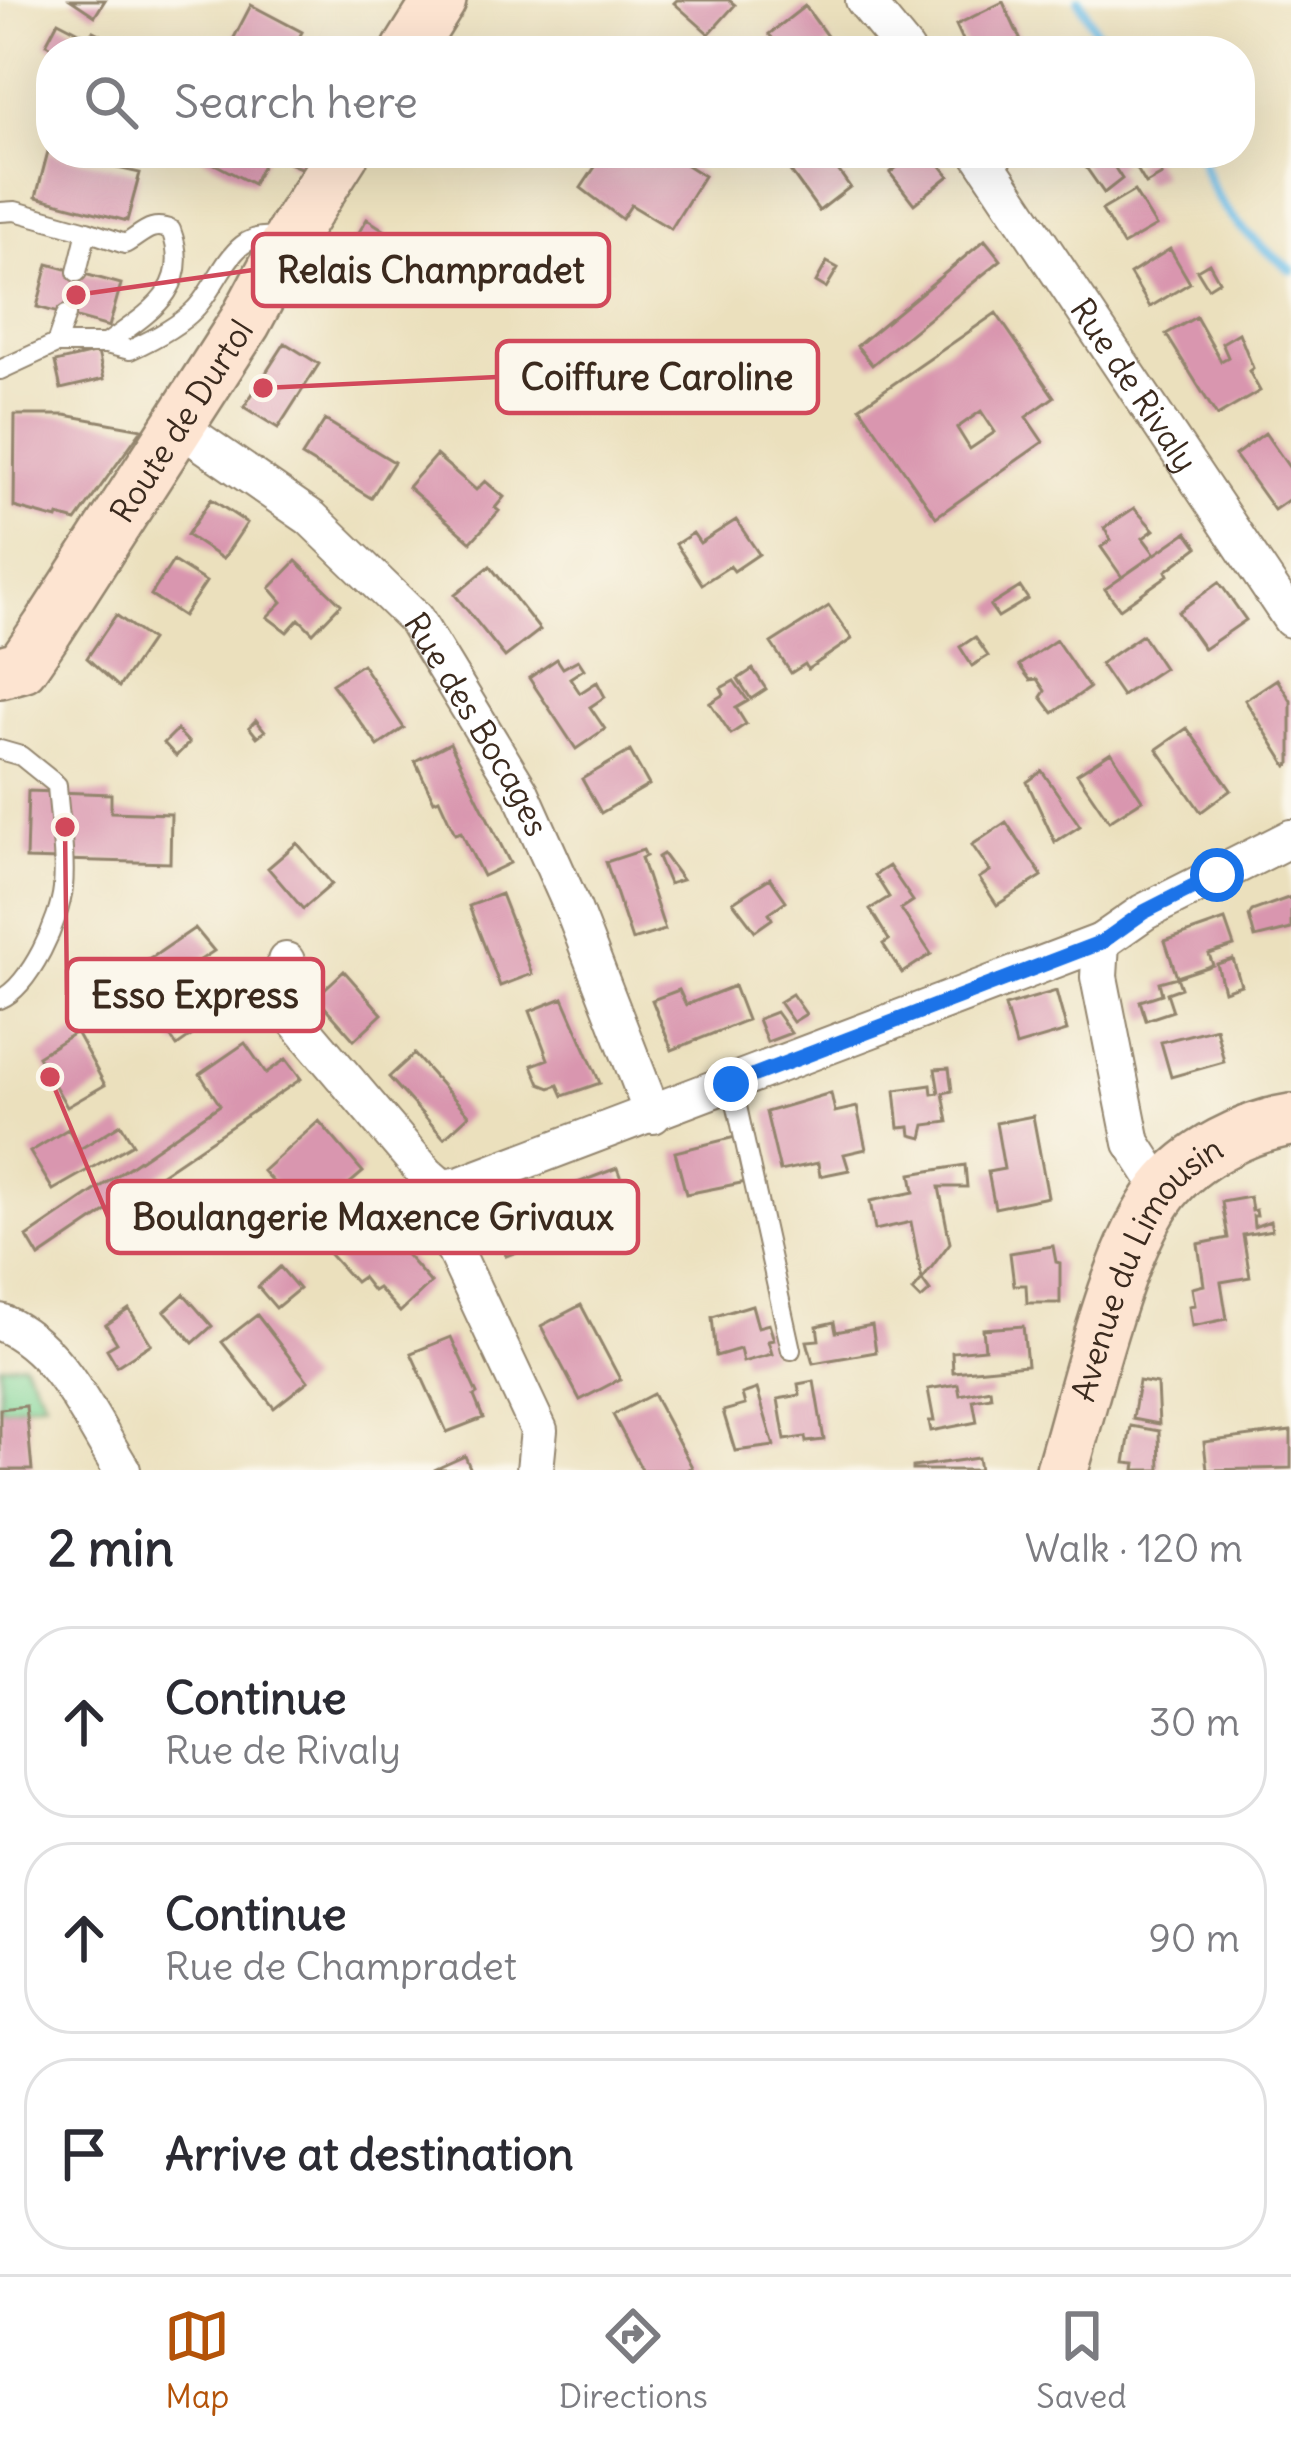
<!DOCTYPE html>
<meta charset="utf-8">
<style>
body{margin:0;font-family:Delius,sans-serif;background:#f7f7f7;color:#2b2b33}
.stop{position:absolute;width:36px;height:36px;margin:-27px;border:9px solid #1a73e8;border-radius:50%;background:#fff}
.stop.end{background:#1a73e8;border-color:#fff;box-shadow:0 3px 12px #0008}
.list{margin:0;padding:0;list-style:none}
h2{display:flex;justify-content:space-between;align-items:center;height:156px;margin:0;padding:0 48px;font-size:51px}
h2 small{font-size:39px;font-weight:400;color:#7c7c81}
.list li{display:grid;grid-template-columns:78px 1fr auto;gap:36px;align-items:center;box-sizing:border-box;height:192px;margin:0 24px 24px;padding:0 24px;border:3px solid #e1e1e2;border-radius:48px}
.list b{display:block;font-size:45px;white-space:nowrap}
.list p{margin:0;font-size:39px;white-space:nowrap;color:#7c7c81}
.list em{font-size:39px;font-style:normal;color:#7c7c81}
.icon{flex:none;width:66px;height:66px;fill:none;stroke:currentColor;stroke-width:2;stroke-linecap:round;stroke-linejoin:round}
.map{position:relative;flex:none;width:1291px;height:1470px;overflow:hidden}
.search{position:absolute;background:#fff;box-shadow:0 12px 48px #0002;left:36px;right:36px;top:36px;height:132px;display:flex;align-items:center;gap:30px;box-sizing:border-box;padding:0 42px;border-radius:48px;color:#7c7c81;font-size:45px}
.sheet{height:804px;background:#fff}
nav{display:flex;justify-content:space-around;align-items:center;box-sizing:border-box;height:168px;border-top:3px solid #e1e1e2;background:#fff;font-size:33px;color:#7c7c81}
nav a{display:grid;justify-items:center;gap:6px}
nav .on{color:#b45309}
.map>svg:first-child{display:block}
.green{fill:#82d597;stroke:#5e805a;stroke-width:3}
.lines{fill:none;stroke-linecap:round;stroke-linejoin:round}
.stream{stroke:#6ebfea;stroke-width:9}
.building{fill:#d996af;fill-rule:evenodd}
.service-casing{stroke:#93856e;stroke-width:22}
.minor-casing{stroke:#93856e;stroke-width:40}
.secondary-casing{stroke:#93856e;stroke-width:56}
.service{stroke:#fff;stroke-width:18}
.minor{stroke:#fff;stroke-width:36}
.secondary{stroke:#fde4d1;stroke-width:51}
.route{stroke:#1a73e8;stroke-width:15}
.labels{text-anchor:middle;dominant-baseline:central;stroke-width:9;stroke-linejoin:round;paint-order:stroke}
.street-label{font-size:33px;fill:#3b2a1e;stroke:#fbf7ec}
.leader{fill:none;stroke:#d1495b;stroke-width:4.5}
.callout-dot{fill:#d1495b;stroke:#fbf7ec;stroke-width:4.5}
.callout{fill:#fbf7ec;stroke:#d1495b;stroke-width:4.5}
.callout-label{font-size:36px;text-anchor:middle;font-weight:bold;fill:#3b2a1e}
</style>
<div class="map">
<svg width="1291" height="1470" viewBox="0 0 1291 1470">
<rect width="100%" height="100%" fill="#fbf7ec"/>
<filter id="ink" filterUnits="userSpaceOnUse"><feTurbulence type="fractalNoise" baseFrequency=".00833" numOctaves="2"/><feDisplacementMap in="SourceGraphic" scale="24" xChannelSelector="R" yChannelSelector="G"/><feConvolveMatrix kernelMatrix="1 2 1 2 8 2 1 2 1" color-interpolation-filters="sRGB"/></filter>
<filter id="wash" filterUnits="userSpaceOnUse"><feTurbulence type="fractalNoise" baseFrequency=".004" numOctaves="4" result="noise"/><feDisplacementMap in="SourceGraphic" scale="48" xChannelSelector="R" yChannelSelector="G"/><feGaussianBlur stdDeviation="2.7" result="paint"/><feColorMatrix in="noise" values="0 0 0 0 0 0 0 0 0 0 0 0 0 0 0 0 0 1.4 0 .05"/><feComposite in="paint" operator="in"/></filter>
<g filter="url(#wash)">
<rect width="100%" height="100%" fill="#ebe0bd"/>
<!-- green -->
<path class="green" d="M23,1362l22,39 -45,8v-44z"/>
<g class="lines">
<!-- stream -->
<path class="stream" d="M1079,0l17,31 23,20
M1200,153c13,56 48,83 91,117"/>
</g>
<g id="blocks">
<!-- building -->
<path class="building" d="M71,0h34l-10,16z
M677,0h52l6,5 -26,29 -35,-31z
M1003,2l19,41 -7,4 2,4h-49l-12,-26z
M251,5l51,27 -10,19h-65z
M805,6l27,37 -10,8h-40l-13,-17z
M58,21l31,16 4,-6 39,20h-32l-13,-7 -4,7h-25l-12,-7z
M50,144l1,9 89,20 -13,48 -91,-24z
M206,153h63l-16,31 -50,-26z
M291,153h25l-11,17 -19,-8z
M580,153h88l36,23 -33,53 -40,-24 -9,14 -41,-31 16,-24z
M809,153h17l24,34 -31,24 -31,-43z
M913,153h18l18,23 -35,28 -24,-31z
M1076,153h39l7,10 -7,5 7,11 -18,14z
M1150,155l12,20 -16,9 -12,-20z
M1134,191l22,35 -33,19 -21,-35z
M367,219l20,13 -6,9 25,17 -20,31 -44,-29z
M985,240l16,20 -129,105 -15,-19z
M1170,249l20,34 -40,24 -20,-33z
M827,262l11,6 -12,20 -10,-6z
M1209,263l10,18 -11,7 -11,-18z
M48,264l73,20 -12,43 -72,-20z
M996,313l58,84 -28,20 17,25 -107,75 -76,-110zM981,411l14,21 -25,17 -13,-21z
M1196,317l25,44 7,-4 -6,-14 17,-10 14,35 -4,3 11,20 -43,25 -51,-82z
M285,343l34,21 -41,64 -34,-21z
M98,352l6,27 -43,10 -6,-27z
M15,415h50l77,14 -66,92 -18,-5 -1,3 -43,-12z
M325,420l69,42 -23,36 -69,-42z
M1265,433l26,37v28l-17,12 -39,-55z
M436,455l40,35 9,-9 19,16 -9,11 4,3 -28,31 -63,-55z
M211,499l36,24 -24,36 -36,-24z
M1134,508l20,22 -11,8 12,16 -33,23 -21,-30 10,-7 -7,-12z
M736,520l23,34 -25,17 -4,-5 -28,18 -26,-40 17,-11 7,10z
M1187,532l11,15 -32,24 2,4 -48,34 -15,-20z
M173,561l33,21 -23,34 -32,-21z
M296,561l45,43 -28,29 -14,-14 -12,13 -20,-15 15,-15 -12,-14z
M490,566l50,64 -35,27 -50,-62z
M1219,582l27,38 -42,29 -26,-37z
M1020,587l8,12 -30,18 -8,-11z
M829,606l23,33 -44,30 -3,-5 -14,9 -20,-30z
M116,615l35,25 -32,47 -32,-29z
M1142,635l22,33 -42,28 -22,-32z
M975,637l13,19 -16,10 -12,-19z
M1056,640l33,48 -36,25 -12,-16 4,-6 -8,-12 -7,1 -11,-15z
M557,659l6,9 15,-8 6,9 -14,9 10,15 17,-11 8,15 -15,10 15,22 -29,20 -47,-71z
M362,664l42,64 -26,18 -46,-62z
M753,669l13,20 -15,10 -13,-20z
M1277,679l14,22v62l-4,3 -42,-66z
M734,681l14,20 -12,7 10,16 -15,10 -21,-31 14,-9 -3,-6z
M256,720l9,11 -8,6 -8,-10z
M1187,728l44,62 -30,22 -44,-63z
M177,730l12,13 -13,13 -12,-13z
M450,743l60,120 -27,13 -22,-44 -6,2 -16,-35 -5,2 -19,-40z
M630,751l19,34 -48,28 -19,-34z
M1111,752l31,48 -33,21 -32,-47z
M1042,771l38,55 -25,16 -28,-60z
M28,791l83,3v18l60,2 -1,49 -144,-4z
M1006,822l36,54 -45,29 -18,-27 11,-7 -18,-26z
M297,843l35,41 -29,25 -35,-41z
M643,850l3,6 -5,2 24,72 -33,10 -26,-78z
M663,854l19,26 -13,4 -11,-27z
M889,866l24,35 -12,8 30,45 -29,19 -19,-29 6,-4 -19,-31 19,-12 -14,-22z
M770,878l16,23 -17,12 3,6 -17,12 -22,-29z
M501,894l31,80 -32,12 -31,-80z
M1291,897v32l-36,9 -6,-22 3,-5z
M1225,920l9,26 -25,8 4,11 -36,12 -12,-36z
M195,928l19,23 -26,17 5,8 -7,4 28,40 -37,26 -33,-48 16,-11 -16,-24z
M1233,959l8,26 -17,6 -7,-27z
M344,971l38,43 -28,26 -38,-43z
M1177,977l4,11 -14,5 6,18 -27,9 -6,-19 22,-7 -3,-12z
M734,986l13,34 -75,30 -20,-50 27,-10 7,15z
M1056,991l11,40 -51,15 -11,-40z
M792,994l14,20 -13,8 -14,-20z
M563,998l37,85 -37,13 -5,-11 -8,3 -10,-4 -8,-19 16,-6 -18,-48z
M776,1012l15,21 -24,9 -9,-23z
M1216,1028l8,34 -53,15 -10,-35z
M76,1032l29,53 -38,22 -29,-51z
M245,1043l21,30 20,-14 15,20 -262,178 -12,-20 193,-132 -20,-31z
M414,1054l55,61 -25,23 -55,-61z
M949,1068l3,23 -9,2 5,29 -23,3 -3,13 -11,-3 -1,-8 -11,1 -4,-38 36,-5 1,9 7,-1 -4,-24z
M831,1093l4,19 22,-5 9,42 -22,5 5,16 -29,6 -2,-13 -38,8 -14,-59z
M1033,1116l15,81 -53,11 -7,-36 16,-3 -8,-46z
M319,1121l44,51 -56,48 -44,-49z
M121,1124l12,20 -80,46 -23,-38 38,-23 12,20z
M735,1137l11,45 -60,12 -11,-42z
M965,1165l2,22h-28l11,56 -28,37 -11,-58 -36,8 -5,-29 44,-9 -3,-18z
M617,1168l15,40 -126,48 -16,-40z
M1250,1197l2,14 4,-1 1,6h-4l1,11 16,-6 2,9 -29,5 7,42 -29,5 6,37 -35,7 -3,-20 6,-1 -3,-17 12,-3 -6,-41 30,-6 -6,-36z
M374,1204l22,24 -8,6 43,49 -31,29 -22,-24 -5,3 -11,-14 -7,5 -30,-33z
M1053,1246l3,16 4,1v40h-33l-1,-18h-12l-4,-32z
M280,1267l19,22 -23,19 -18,-21z
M922,1280l8,11 -9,8 -8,-8z
M184,1294l28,32 -19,17 -28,-32z
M581,1305l39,74 -40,21 -39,-74z
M752,1305l6,22 11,-3 5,16 -6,1 4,13 -29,8 -3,-13 -24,7 -4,-39z
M129,1309l22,35 -34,22 -10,-17 10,-6 -11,-18z
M257,1315l51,66 -34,27 -52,-66z
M834,1322l2,10 36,-7 4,27 -63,11 -6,-22 12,-1 -2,-14z
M1023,1326l4,39 -74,7 -1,-20 33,-3 -2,-20z
M451,1337l26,57 -3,2 9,22 -36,14 -36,-79z
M814,1381l10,59 -18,2 -1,-5 -20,3 -7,-41 22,-4 -2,-11z
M1139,1381l18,3 2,40 -26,-5z
M958,1384l2,11 30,-6 1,8 -18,3 4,22 -46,9 -2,-10h5l-6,-32z
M757,1389l17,57 -39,5 -12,-40 22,-6 -3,-11z
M653,1394l39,73 -6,3h-44l-29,-55z
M26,1406l6,64h-32v-61z
M1131,1426l28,5 1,39h-25l1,-6 -11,-1z
M1291,1431v37l-84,2 -3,-28z
M465,1456l6,14h-37z
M978,1458l2,12h-67v-3z"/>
</g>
</g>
<g filter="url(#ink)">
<use href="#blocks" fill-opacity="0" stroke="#93856e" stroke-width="3"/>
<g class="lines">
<defs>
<path id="service" d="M0,212l15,-1 72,20 -10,41
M87,231l38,13c18,-10 25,-23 46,-14 22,59 -21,82 -65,114
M56,344h50l24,6c22,-10 48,-23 65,-41 27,-27 38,-87 88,-69
M0,370l56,-26 10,-29
M0,750l21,6 36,29c2,33 9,70 6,103 -3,31 -33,99 -63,111
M732,1084l59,266"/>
<g id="minor">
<path d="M864,0l42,51"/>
<path id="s1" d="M979,153l312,466"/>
<path id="s2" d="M178,426l133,92 104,101 106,174 52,116 80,206"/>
<path d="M286,961l-5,42 145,171 16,14 19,-3 640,-243"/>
<path d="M442,1188l-1,33 98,209 -4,40"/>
<path d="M1163,1191l-31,-48 -33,-166 2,-35 43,-30 147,-74"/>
<path d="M0,1322c61,26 88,94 122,148"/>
</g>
<g id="secondary">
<path d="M408,51l32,-51"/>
<path id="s3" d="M0,672l22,-6 26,-38 197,-306 51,-95 47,-74"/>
<path id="s4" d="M1062,1470c23,-76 54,-218 101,-279 29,-37 83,-64 128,-71"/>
</g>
</defs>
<!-- service casing -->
<use href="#service" class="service-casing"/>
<!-- minor casing -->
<use href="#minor" class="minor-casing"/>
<!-- secondary casing -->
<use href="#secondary" class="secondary-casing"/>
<!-- service -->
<use href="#service" class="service"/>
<!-- minor -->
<use href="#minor" class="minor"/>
<!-- secondary -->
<use href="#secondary" class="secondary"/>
</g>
</g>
<g class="lines" filter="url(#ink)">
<!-- route -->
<path class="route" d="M731,1084l371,-142 42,-30 73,-37"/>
</g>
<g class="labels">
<!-- street labels -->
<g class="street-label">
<text stroke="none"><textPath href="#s1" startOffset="279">Rue de Rivaly</textPath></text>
<text stroke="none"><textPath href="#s3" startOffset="315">Route de Durtol</textPath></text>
<text stroke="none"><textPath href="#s2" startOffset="429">Rue des Bocages</textPath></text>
<text stroke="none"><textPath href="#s4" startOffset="222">Avenue du Limousin</textPath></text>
</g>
</g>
<!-- callouts -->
<path class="leader" d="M76 295L253 270M263 388L497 377M65 827L67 995M50 1077L108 1217"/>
<g class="callout-dot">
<circle cx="76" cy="295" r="12"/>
<circle cx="263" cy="388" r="12"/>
<circle cx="65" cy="827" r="12"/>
<circle cx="50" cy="1077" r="12"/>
</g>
<g class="callout">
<rect x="253" y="234" width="356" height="72" rx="12"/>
<rect x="497" y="341" width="321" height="72" rx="12"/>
<rect x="67" y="959" width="256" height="72" rx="12"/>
<rect x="108" y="1181" width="530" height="72" rx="12"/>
</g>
<g class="callout-label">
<text x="431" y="283">Relais Champradet</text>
<text x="657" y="390">Coiffure Caroline</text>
<text x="195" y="1008">Esso Express</text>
<text x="373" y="1230">Boulangerie Maxence Grivaux</text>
</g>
</svg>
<div class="stop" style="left:1217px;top:875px"></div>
<div class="stop end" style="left:731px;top:1084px"></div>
<div class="search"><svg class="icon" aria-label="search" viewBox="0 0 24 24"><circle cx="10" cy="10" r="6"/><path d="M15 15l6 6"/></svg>Search here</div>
</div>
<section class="sheet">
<h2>2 min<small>Walk · 120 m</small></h2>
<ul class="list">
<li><svg class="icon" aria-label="ahead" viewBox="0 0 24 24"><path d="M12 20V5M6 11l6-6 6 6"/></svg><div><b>Continue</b><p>Rue de Rivaly</p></div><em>30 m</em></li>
<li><svg class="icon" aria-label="ahead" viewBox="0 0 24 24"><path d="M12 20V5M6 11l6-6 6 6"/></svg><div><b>Continue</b><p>Rue de Champradet</p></div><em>90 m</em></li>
<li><svg class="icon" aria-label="arrive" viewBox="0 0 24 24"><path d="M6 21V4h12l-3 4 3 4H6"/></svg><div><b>Arrive at destination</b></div></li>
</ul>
</section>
<nav>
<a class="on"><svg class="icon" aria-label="map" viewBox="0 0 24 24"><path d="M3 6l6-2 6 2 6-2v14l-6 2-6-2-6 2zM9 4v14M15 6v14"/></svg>Map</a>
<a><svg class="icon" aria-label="directions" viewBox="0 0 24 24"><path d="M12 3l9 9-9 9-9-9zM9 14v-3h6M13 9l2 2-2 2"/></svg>Directions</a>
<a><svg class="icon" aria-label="saved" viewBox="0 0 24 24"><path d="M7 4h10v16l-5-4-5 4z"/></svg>Saved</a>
</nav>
